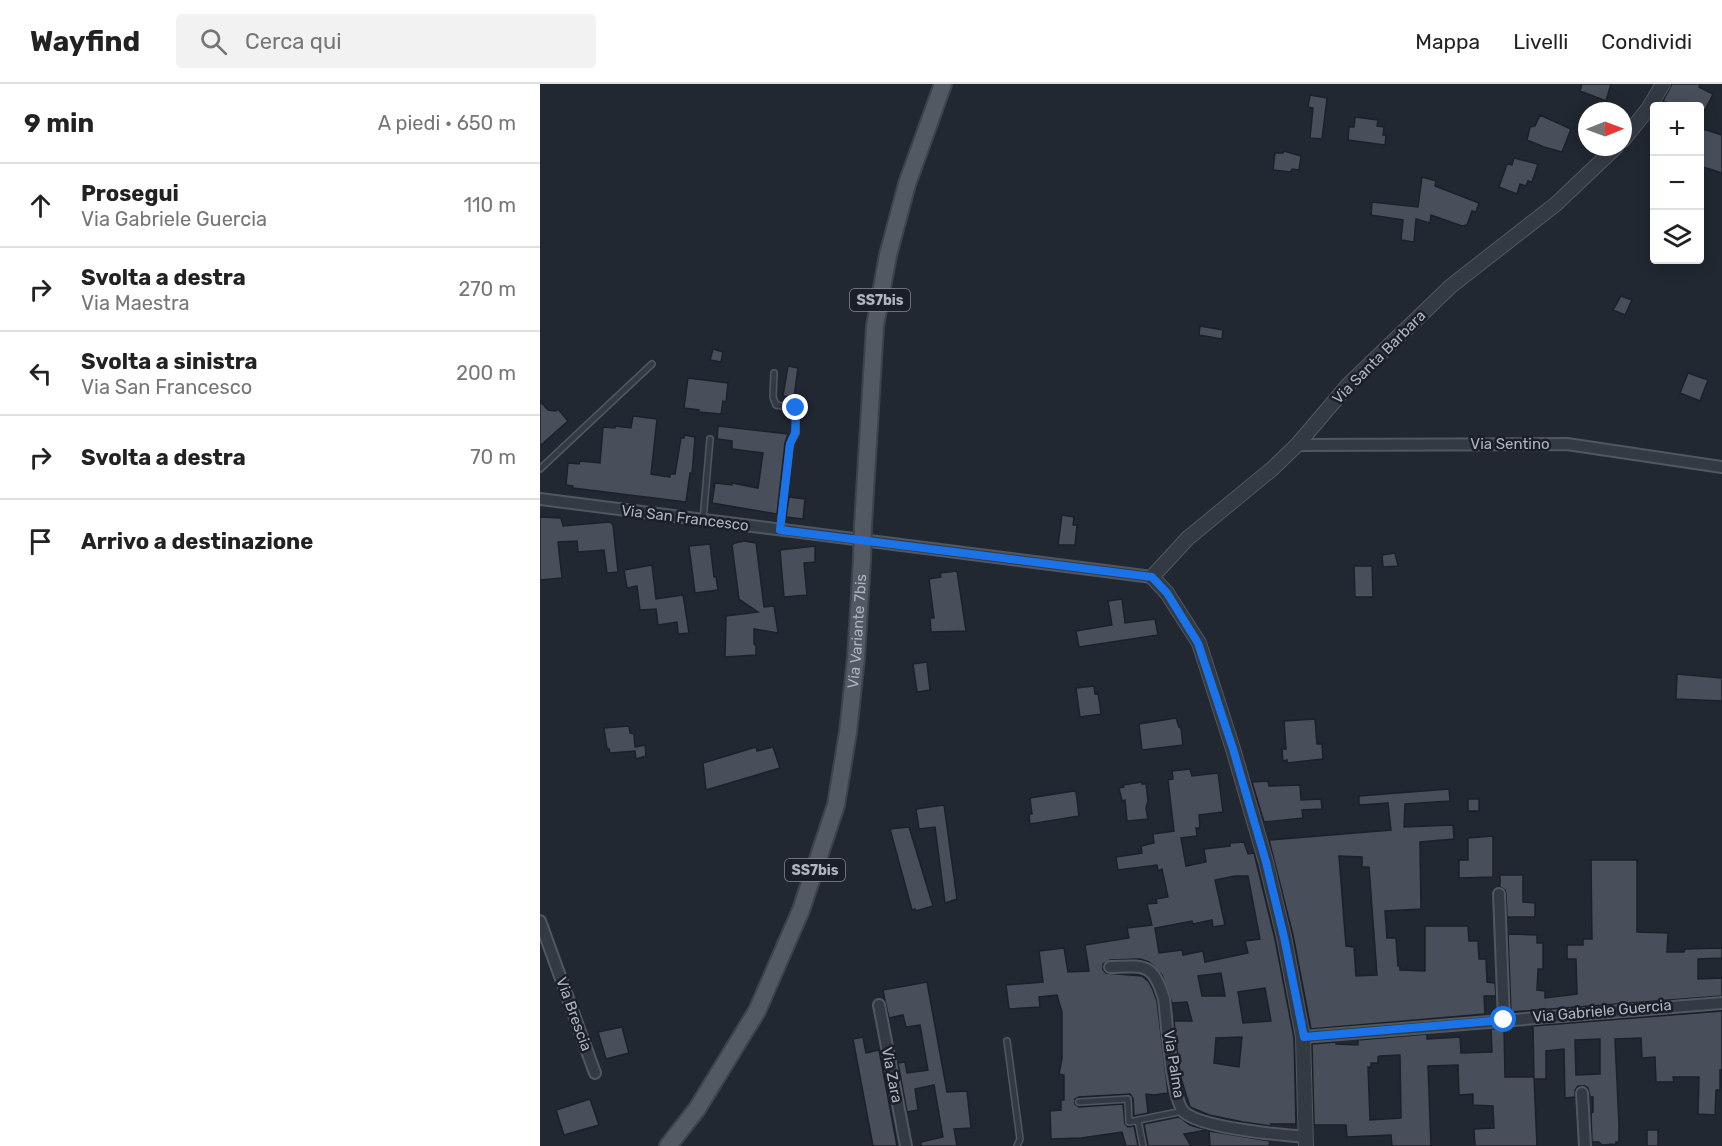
<!DOCTYPE html>
<html lang="it">
<meta charset="utf-8">
<style>
body{margin:0;font-family:Rubik,sans-serif;background:#f2f2f2;color:#222}
.controls{position:absolute;right:18px;top:18px;display:grid;overflow:hidden;border-radius:6px;box-shadow:0 3px 15px #0003}
.controls button{width:54px;height:54px;display:grid;place-items:center;padding:0;border:0;border-bottom:2px solid #e0e0e0;background:#fff;color:#222;font:30px sans-serif}
.compass{position:absolute;left:1038px;top:18px;width:54px;height:54px;border-radius:50%;background:#fff;box-shadow:0 3px 15px #0003;rotate:89deg}
.stop{position:absolute;width:18px;height:18px;margin:-14px;border:4px solid #1a73e8;border-radius:50%;background:#fff}
.stop.end{background:#1a73e8;border-color:#fff;box-shadow:0 2px 6px #0008}
.list{margin:0;padding:0;list-style:none}
h2{display:flex;justify-content:space-between;align-items:center;height:78px;margin:0;padding:0 24px;font-size:26px}
h2 small{font-size:20px;font-weight:400;color:#767676}
.list li{display:grid;grid-template-columns:39px 1fr auto;gap:18px;align-items:center;box-sizing:border-box;height:84px;padding:0 24px;border-top:2px solid #e0e0e0}
.list b{display:block;font-size:22px;white-space:nowrap}
.list p{margin:0;font-size:20px;white-space:nowrap;color:#767676}
.list em{font-size:20px;font-style:normal;color:#767676}
.icon{flex:none;width:33px;height:33px;fill:none;stroke:currentColor;stroke-width:2;stroke-linecap:round;stroke-linejoin:round}
.map{position:relative;flex:none;width:1182px;height:1062px;overflow:hidden}
header{display:flex;align-items:center;gap:36px;box-sizing:border-box;height:84px;padding:0 30px;background:#fff;border-bottom:2px solid #e0e0e0}
header strong{font-size:28px}
nav{display:flex;gap:33px;margin-inline-start:auto;font-size:21px}
.search{width:420px;height:54px;background:#f2f2f2;display:flex;align-items:center;gap:15px;box-sizing:border-box;padding:0 21px;border-radius:6px;color:#767676;font-size:22px}
main{display:flex}
aside{flex:1;background:#fff}
.map>svg:first-child{display:block}
.building{fill:#484f5b;stroke:#1c2129;stroke-width:1.5;fill-rule:evenodd}
.lines{fill:none;stroke-linecap:round;stroke-linejoin:round}
.service-casing{stroke:#515761;stroke-width:8}
.minor-casing{stroke:#515761;stroke-width:14}
.tertiary-casing{stroke:#515761;stroke-width:16}
.primary-casing{stroke:#3d434c;stroke-width:20}
.service{stroke:#343a43;stroke-width:5}
.minor{stroke:#343a43;stroke-width:10}
.tertiary{stroke:#343a43;stroke-width:14}
.primary{stroke:#525963;stroke-width:16}
.primary-bridge-casing{stroke:#3d434c;stroke-width:20;stroke-linecap:butt}
.primary-bridge{stroke:#525963;stroke-width:16}
.route{stroke:#1a73e8;stroke-width:8}
.labels{text-anchor:middle;dominant-baseline:central;stroke-width:5;stroke-linejoin:round;paint-order:stroke}
.shield{fill:#1a1f27;stroke:#828792;stroke-width:1.5}
.shield-label{font-size:14px;font-weight:bold;fill:#aeb4c0}
.street-label{font-size:15px;fill:#aeb4c0;stroke:#1a1f27}
</style>
<header>
<strong>Wayfind</strong>
<div class="search"><svg class="icon" aria-label="search" viewBox="0 0 24 24"><circle cx="10" cy="10" r="6"/><path d="M15 15l6 6"/></svg>Cerca qui</div>
<nav><a>Mappa</a><a>Livelli</a><a>Condividi</a></nav>
</header>
<main>
<aside>
<h2>9 min<small>A piedi · 650 m</small></h2>
<ul class="list">
<li><svg class="icon" aria-label="ahead" viewBox="0 0 24 24"><path d="M12 20V5M6 11l6-6 6 6"/></svg><div><b>Prosegui</b><p>Via Gabriele Guercia</p></div><em>110 m</em></li>
<li><svg class="icon" aria-label="right" viewBox="0 0 24 24"><path d="M7 20v-9h11M14 6l5 5-5 5"/></svg><div><b>Svolta a destra</b><p>Via Maestra</p></div><em>270 m</em></li>
<li><svg class="icon" aria-label="left" viewBox="0 0 24 24"><path d="M17 20v-9H6M10 6l-5 5 5 5"/></svg><div><b>Svolta a sinistra</b><p>Via San Francesco</p></div><em>200 m</em></li>
<li><svg class="icon" aria-label="right" viewBox="0 0 24 24"><path d="M7 20v-9h11M14 6l5 5-5 5"/></svg><div><b>Svolta a destra</b></div><em>70 m</em></li>
<li><svg class="icon" aria-label="arrive" viewBox="0 0 24 24"><path d="M6 21V4h12l-3 4 3 4H6"/></svg><div><b>Arrivo a destinazione</b></div></li>
</ul>
</aside>
<div class="map">
<svg width="1182" height="1062" viewBox="0 0 1182 1062">
<rect width="100%" height="100%" fill="#212832"/>
<!-- building -->
<path class="building" d="M1042,0h29l-5,17 -26,-10z
M1132,0h28l-1,3 14,7 -8,16 -5,-4h-26l-11,-5z
M770,11l17,3 -5,41 -12,-1 3,-30 -5,-1z
M1000,31l31,14 -9,23 -18,-5 -17,-7 3,-13 5,-1z
M815,33l23,3 -1,6 7,1 -1,8h3l-1,10 -37,-5 1,-13h5z
M1163,45l19,6v38l-22,-7v-25z
M744,67l17,5 -2,14 -7,-1 -1,3 -18,-2 2,-17h8z
M974,74l24,6 -6,18 -4,-1 -2,5 -6,-2 -3,10 -18,-7 8,-23 5,1z
M882,93l14,4 -1,5 44,17 -3,9 -4,-1 -5,14 -5,1 -31,-11 -1,8 -14,-4 -2,23 -13,-2 2,-20 -32,-5 1,-13 46,5z
M1081,212l11,4 -7,15 -12,-5z
M660,242l23,4 -1,9 -23,-4z
M173,265l10,3 -2,10 -11,-2z
M248,282l10,2 -4,29 -11,-1z
M1148,289l20,7 -8,21 -20,-8z
M148,294l40,5 -2,19 -3,-1 -2,13 -22,-2v-2l-15,-2z
M0,317l8,9 8,1 2,-2 10,12 -28,25z
M93,332l24,3 -6,55 19,3v-3h5l6,-36h3v-3l11,2 -3,37 -2,-1 -4,29 -113,-14v-2l-7,-1 2,-22 11,1 1,-3 20,2 3,-36 12,1v-2l16,2z
M178,342l70,8 -3,9 -8,71 -65,-11 3,-20 17,2v-2l26,5 5,-35 -31,-4v-8l-15,-2z
M249,413l16,2 -2,20 -17,-2z
M522,431l12,2 -1,8h4l-2,20h-17z
M0,433l21,1 2,8 47,-4 3,3 5,47 -11,1 -3,-23 -26,2 -1,-11 -19,1 4,36 -22,2z
M204,457l12,2 8,64 10,-1 4,27 -24,-4v15l2,2v9l-31,2 1,-41 32,-4 -19,-13 -7,-54 3,-2z
M170,460l4,33h2l2,13 -23,3 -6,-47z
M275,462v16l-11,1 3,32 -23,2 -4,-47z
M855,469l3,13 -15,1 -1,-12z
M112,481l4,34 27,-4 6,38 -11,1 -1,-12 -19,3 -2,-16 -16,1 -3,-24 -10,2 -3,-18z
M814,482h18l1,31h-18z
M417,487l9,60 -35,1 -1,-14h4l-5,-39 12,-2 -1,-4z
M582,515l3,24 30,-4 3,16 -79,12 -3,-16 36,-6 -4,-24z
M387,578l3,28 -13,2 -4,-28z
M1137,590l45,4v23l-46,-2z
M554,602l1,8 3,-1 3,21 -21,3 -4,-29z
M636,634l3,9 2,1 2,17 -41,5 -3,-26z
M775,635l2,25h5l1,15 -36,4v-3l-4,1 -1,-12h4l-2,-28z
M89,642l1,7 4,1 1,13 10,-2 1,11 -10,3 -1,-8 -25,2 -1,-4 -2,-1 -3,-20z
M216,663l1,4 16,-4 7,21 -74,22 -3,-27z
M650,685l2,7 26,-3 5,39 -24,3 1,13h-4l1,8 -16,2 5,28 20,-4 -2,-13 26,-3v-3l14,-1 4,12 6,-1 21,86 19,99 2,86h-25v2l-28,-4 -34,-7 -19,-8 -10,-32 -6,-54h18l-5,-19 -15,1 -10,-28 -13,-13 -9,-3 -30,1 -7,4v6l3,3 36,3 7,6 4,8 4,11 11,92 -14,2 -8,-1 2,19 -14,3 -1,-18 -3,-4 -51,3 -4,2v5l4,3 44,-3 2,20 3,3 6,-1 4,20h-12l-4,-14 -41,6 -30,1 -1,-28 11,-1v-10h3v-25l-5,-1 3,-16v-46l-5,-17 -18,2 1,10 -31,2 -3,-24 37,-3 -4,-31 25,-3 4,24 21,-1 -4,-26 44,-7 -2,-10 25,-3 -5,-21 10,-1 -1,-4 12,-2 -6,-28 -4,2 -1,-6 -39,5 -2,-13 26,-4 -1,-7 13,-3 -1,-9 21,-3 -6,-51 5,-1 -1,-8zM695,792h13l12,63 -15,2 3,12 -43,9 -2,-11 -20,4 -1,-5 -23,3 -4,-25 37,-7 1,3 19,-4 1,7 12,-2 -10,-45zM681,889l4,23h-23l-4,-20zM725,904l6,33 -28,2 -5,-31zM702,953l-3,30 -25,-4 2,-25z
M728,697l1,5 31,-1 1,15 20,-1 1,10 -20,1 1,8 -39,4 -12,-40z
M602,698v2h4l2,17 -2,7 2,11 -21,2 -2,-21 -3,1 -3,-13 5,-1 -1,-2z
M909,705l1,12 -45,3 -1,23 49,-2 1,14 -34,3 1,67 -36,2 2,27h9l2,28h2v4l25,1v-45h43l1,15h9l1,18h7l1,23 8,1 1,13h-12l1,18 -174,15 -18,-94 -24,-95 122,-10 -3,-27 -29,2v-9zM799,772l23,1v10h7l8,108 -21,1 -2,-29 -8,-1z
M534,707l2,1 3,24 -49,8 -1,-10h3l-2,-16z
M928,715h11v12h-11z
M404,721l13,94 -12,4 -10,-76 -16,2 -3,-20z
M369,743l24,79 -17,5 -1,-2 -3,1 -22,-81z
M953,752v41l-34,1v-18h9v-22z
M1051,776h46v72l31,1 -1,19h17l1,-3 37,-1v10l-24,1v20l24,-1v18l-211,16 -3,-78 29,1v8h6v26h-5l-1,21 8,1v7l32,-4 -1,-35h-9v-14h16v-6h9z
M960,791h23v27l12,1v14h-28l-1,-23 -1,-4 -5,-3z
M387,898l20,110 20,-1 4,37 -17,1 3,17h-36v-4l22,-5 -9,-52 -19,4 3,21 -11,2 -9,-49 7,-1 2,11 21,-3 -8,-45 -14,2 -3,-12 -14,3 -4,-17 -2,-11z
M1182,927v59h-2v20h-4l-1,25 -17,-1 1,-37h-26l1,5h-18l-1,-25 -13,1 -1,-20 -26,1 4,86v17h-3v2l-14,1 -3,-3h-7l-1,-29 2,-1v-15h-3l-2,-9 -3,-2h-7l-3,4v7l-10,1 -1,-49 -18,2v28h-12l-1,-53zM1060,955v35l-24,1 -1,-35z
M82,943l7,26 -23,6 -8,-27z
M964,944l1,49h29l3,69h-62l-1,-17 20,-1 -1,-22 -20,-1v-11l-14,1 -1,-30 -30,1 3,80h-39l-1,-11 -44,2 -1,-12h-32l-2,-81 24,-2v2l22,1v-5l69,-6v5l33,-2 1,16 31,-1 -1,-23zM860,971l1,63 -31,2 -2,-53h3v-4h7v-6l2,-1z
M323,953l3,16 13,-3 18,96h-24l-20,-107z
M50,1015l9,26 -35,10 -8,-25z
M639,1033l11,8 17,5 -23,4 7,12h-43l-4,-22z
M1107,1046h11v16h-11z
M669,1047l61,10 -1,5h-59z"/>
<g class="lines">
<defs>
<path id="service" d="M234,289l-1,24 3,8 20,3v25l-6,11 -10,86
M0,385l112,-105
M163,436l7,-81
M467,957l13,98 -3,7
M539,1018l49,-3 1,23 54,-11
M598,1036l5,26"/>
<path id="minor" d="M757,361l270,-1 155,23
M0,415l612,78
M959,810l5,126
M0,837l55,152
M570,883c34,-1 43,-5 54,32 3,21 7,100 20,113 17,16 97,23 122,25
M339,921l27,141
M763,953l419,-34
M1042,1009l3,53"/>
<path id="tertiary" d="M1083,56l25,-31 15,-25
M766,1062l-3,-109 -19,-100 -18,-75 -33,-113 -34,-106 -32,-50 -15,-16 36,-39 84,-69 25,-24 52,-61 102,-98 105,-82 60,-57"/>
<g id="primary">
<path d="M323,441l12,-199 13,-71 19,-71 36,-100"/>
<path id="s1" d="M128,1062l29,-37 60,-98 44,-101 35,-105 12,-73 8,-74 6,-98"/>
</g>
</defs>
<!-- service casing -->
<use href="#service" class="service-casing"/>
<!-- minor casing -->
<use href="#minor" class="minor-casing"/>
<!-- tertiary casing -->
<use href="#tertiary" class="tertiary-casing"/>
<!-- primary casing -->
<use href="#primary" class="primary-casing"/>
<!-- service -->
<use href="#service" class="service"/>
<!-- minor -->
<use href="#minor" class="minor"/>
<!-- tertiary -->
<use href="#tertiary" class="tertiary"/>
<!-- primary -->
<use href="#primary" class="primary"/>
<defs>
<path id="primary-bridge" d="M322,476l1,-35"/>
</defs>
<!-- primary-bridge casing -->
<use href="#primary-bridge" class="primary-bridge-casing"/>
<!-- primary-bridge -->
<use href="#primary-bridge" class="primary-bridge"/>
</g>
<g class="lines">
<!-- route -->
<path class="route" d="M256,324l-1,25 -5,11 -10,86 372,47 15,16 31,50 35,106 33,113 18,75 20,100 200,-17"/>
</g>
<g class="labels">
<!-- shield labels -->
<g class="shield">
<rect x="310" y="205" width="60" height="22" rx="4.5"/>
<rect x="245" y="775" width="60" height="22" rx="4.5"/>
</g>
<g class="shield-label">
<text x="340" y="216">SS7bis</text>
<text x="275" y="786">SS7bis</text>
</g>
<!-- street labels -->
<g class="street-label">
<text transform="translate(839 273) rotate(-45)">Via Santa Barbara</text>
<text x="970" y="360">Via Sentino</text>
<text transform="translate(145 434) rotate(7)">Via San Francesco</text>
<text stroke="none"><textPath href="#s1" startOffset="558">Via Variante 7bis</textPath></text>
<text transform="translate(1062 927) rotate(-5)">Via Gabriele Guercia</text>
<text transform="translate(34 930) rotate(70)">Via Brescia</text>
<text transform="translate(634 980) rotate(81)">Via Palma</text>
<text transform="translate(352 991) rotate(79)">Via Zara</text>
</g>
</g>
</svg>
<div class="controls">
<button>+</button>
<button>−</button>
<button><svg class="icon" aria-label="layers" viewBox="0 0 24 24"><path d="M12 4l9 5-9 5-9-5zM3 14l9 5 9-5"/></svg></button>
</div>
<svg class="compass" viewBox="-18 -18 36 36"><path d="M0-13l5 13h-10z" fill="#e53935"/><path d="M0 13l5-13h-10z" fill="#767676"/></svg>
<div class="stop" style="left:964px;top:936px"></div>
<div class="stop end" style="left:256px;top:324px"></div>
</div>
</main>
